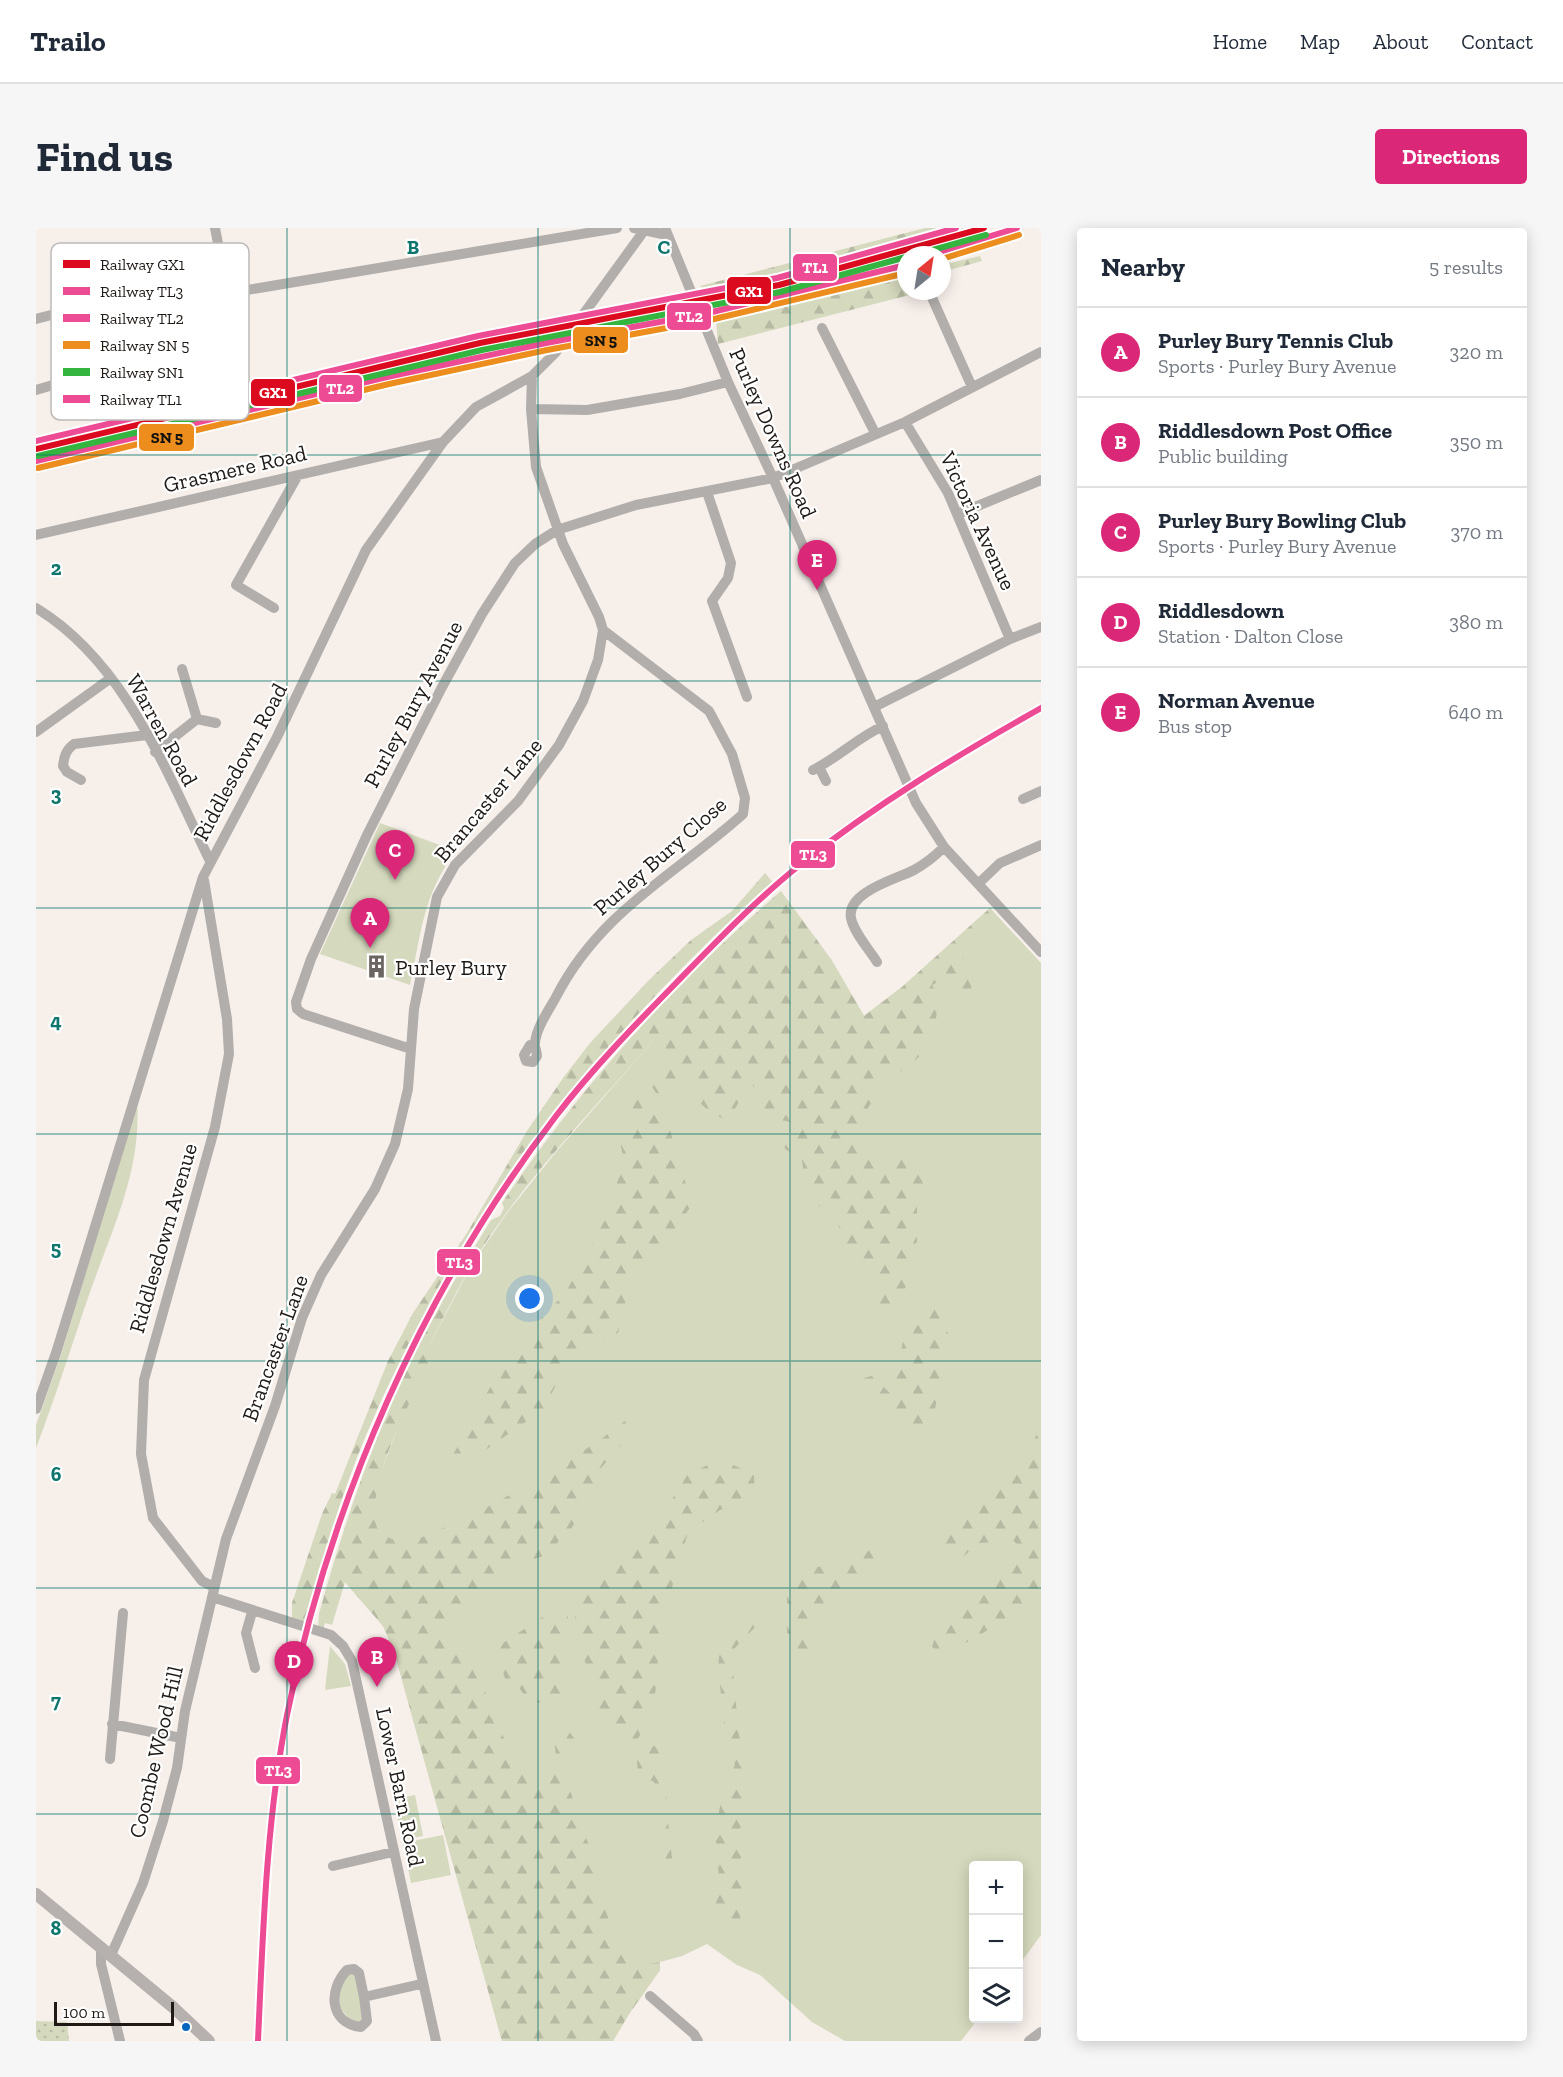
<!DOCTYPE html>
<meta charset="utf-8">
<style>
body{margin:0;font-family:"Zilla Slab",serif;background:#f6f6f7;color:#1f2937}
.controls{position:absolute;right:18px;bottom:18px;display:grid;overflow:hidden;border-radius:6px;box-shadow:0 3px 15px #0003}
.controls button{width:54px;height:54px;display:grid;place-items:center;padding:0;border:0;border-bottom:2px solid #e0e1e3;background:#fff;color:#1f2937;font:30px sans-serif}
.compass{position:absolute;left:861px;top:18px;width:54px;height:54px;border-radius:50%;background:#fff;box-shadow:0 3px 15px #0003;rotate:30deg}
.scale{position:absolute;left:18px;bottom:15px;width:120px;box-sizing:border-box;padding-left:6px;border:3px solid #201a17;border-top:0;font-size:16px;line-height:21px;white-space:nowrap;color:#201a17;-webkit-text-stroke:4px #fff;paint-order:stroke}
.you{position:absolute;left:494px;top:1071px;width:21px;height:21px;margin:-15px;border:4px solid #fff;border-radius:50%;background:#1a73e8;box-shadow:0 0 0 9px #1a73e833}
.badge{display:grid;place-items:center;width:39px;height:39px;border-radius:50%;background:#db2777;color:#fff;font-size:20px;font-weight:700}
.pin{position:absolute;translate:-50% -50px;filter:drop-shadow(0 2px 3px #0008)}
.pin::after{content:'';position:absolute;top:32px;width:21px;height:18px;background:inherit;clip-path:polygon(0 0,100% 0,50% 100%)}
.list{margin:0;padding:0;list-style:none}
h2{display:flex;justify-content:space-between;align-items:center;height:78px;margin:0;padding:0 24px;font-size:26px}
h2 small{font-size:20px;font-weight:400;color:#747a83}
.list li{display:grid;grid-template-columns:39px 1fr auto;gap:18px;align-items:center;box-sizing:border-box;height:90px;padding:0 24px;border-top:2px solid #e0e1e3}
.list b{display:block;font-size:22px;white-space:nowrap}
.list p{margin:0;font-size:20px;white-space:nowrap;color:#747a83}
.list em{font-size:20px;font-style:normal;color:#747a83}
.icon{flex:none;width:33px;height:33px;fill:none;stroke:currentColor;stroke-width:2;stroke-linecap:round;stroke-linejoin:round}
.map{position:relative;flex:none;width:1005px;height:1813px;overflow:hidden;border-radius:6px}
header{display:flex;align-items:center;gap:36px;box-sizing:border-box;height:84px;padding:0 30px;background:#fff;border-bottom:2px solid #e0e1e3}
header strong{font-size:28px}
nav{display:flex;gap:33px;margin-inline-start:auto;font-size:21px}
.intro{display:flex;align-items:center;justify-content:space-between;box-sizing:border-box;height:144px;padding:0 36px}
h1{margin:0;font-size:42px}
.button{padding:15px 27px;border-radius:6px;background:#db2777;color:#fff;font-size:21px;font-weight:700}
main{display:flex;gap:36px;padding:0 36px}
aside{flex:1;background:#fff;border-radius:6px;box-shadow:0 3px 15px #0003}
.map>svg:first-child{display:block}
.grass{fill:#d5d9bd}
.forest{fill:url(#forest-firs)}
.park{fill:url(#park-dots)}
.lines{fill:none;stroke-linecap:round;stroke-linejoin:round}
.minor{stroke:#b1aeac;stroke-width:10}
.major{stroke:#b6b0ae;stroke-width:12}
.rail-1-casing{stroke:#fff;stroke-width:10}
.rail-2-casing{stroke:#fff;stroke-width:10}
.rail-3-casing{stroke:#fff;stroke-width:10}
.rail-4-casing{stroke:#fff;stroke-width:10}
.rail-5-casing{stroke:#fff;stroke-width:10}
.rail-6-casing{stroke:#fff;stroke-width:10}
.rail-1{stroke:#dc0a1e;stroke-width:6}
.rail-2{stroke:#ee4b95;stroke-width:6}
.rail-3{stroke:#ee4b95;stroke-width:6}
.rail-4{stroke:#ec8d1d;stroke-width:6}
.rail-5{stroke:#33b540;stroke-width:6}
.rail-6{stroke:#ee4b95;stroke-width:6}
.grid{fill:none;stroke:#0f766e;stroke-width:1.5;stroke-opacity:0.55}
.bus-dot{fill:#0065bd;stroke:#fff;stroke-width:2}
.labels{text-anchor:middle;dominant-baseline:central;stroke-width:4.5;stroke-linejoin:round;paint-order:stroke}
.street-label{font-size:22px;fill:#201a17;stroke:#fff}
.poi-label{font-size:22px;fill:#201a17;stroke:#fff;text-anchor:start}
.key{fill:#fff;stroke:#bcbab9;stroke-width:1.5}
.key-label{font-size:16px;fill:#201a17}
.grid-label{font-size:20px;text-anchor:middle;font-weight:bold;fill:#0f766e;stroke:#fff;stroke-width:4.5;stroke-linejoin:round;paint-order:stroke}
.line-badge{stroke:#fff;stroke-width:2}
.badge-label{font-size:16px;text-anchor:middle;font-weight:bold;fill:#fff}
.pale-badge-label{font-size:16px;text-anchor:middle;font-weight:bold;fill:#111}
</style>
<header>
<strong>Trailo</strong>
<nav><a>Home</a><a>Map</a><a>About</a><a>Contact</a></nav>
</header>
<div class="intro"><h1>Find us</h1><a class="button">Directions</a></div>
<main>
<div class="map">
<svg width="1005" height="1813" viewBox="0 0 1005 1813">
<defs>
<pattern id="forest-firs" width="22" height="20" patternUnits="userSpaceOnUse" patternTransform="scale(1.5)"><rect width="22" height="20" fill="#d5d9bd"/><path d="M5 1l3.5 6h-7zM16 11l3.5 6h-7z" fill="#b7baa2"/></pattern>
<pattern id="park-dots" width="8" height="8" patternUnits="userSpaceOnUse" patternTransform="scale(1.5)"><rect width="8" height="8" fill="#d5d9bd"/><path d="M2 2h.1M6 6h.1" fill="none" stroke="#b7baa2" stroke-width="1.8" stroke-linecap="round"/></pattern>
</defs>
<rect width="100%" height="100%" fill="#f7efea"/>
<!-- grass -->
<path class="grass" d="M344,595l76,28c-33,43 -35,83 -46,134l-90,-31z
M954,680l51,55v972l-22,30 -1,-99h-44v152l4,1 -17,22h-116l-33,-19 -52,-47 -23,-10 -30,-21 -25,12 -22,6v8l-31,44 -16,27h-111l-108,-390 -11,-25 -38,-44 7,-33 76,-201 43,-82 36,-53 49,-61 97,-111 178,-82 33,57 38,-29z
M101,874c5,67 -25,128 -47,190 -18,52 -34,104 -54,156v-23l25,-70z
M294,1418l15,18 6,22 -26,4z
M379,1567l8,41 -21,4 -8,-41z
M407,1607l8,40 -40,8 -8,-40z
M314,1745l7,3 6,46 -12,-1 -11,-13 -2,-22z"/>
<!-- forest -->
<path class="forest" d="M889,0h41l-261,63 -5,-5z
M944,28l2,5 -40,11v-7z
M870,46v17l15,1 -203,52 -2,-24z
M729,645l9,11 -27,22 -7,2 1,3c-161,148 -289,323 -375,524 -25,60 -43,122 -61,185l-3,3 -10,-5v-15l30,-89 10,-21 3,1 53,-133 25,-48 54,-80 60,-102 36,-53 27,-35 60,-64 41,-39 41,-29z
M745,663l50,68 33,57 38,-29 88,-79 4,4 -18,20 -4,18h-9l1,26 9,1 -2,12 -7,6 -11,-21 -21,11 9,17c-8,12 -3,29 -10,40 -9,14 -20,22 -33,31 -18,14 -30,32 -38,52 -4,11 -7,21 1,31l25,10 9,-2 16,-18h3l-6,23 13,5 3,7 -7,25v35l-8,25 -1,17 -17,28 -11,-5 -5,-19 -27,-36 -14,-38 -21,-10 -14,-21 4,-14 -1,-9 -17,-10 -2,-10 12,-9v-7l-14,-3 -7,-7 -12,-6 -5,-17 -5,-5 -4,1 -16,28 -7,5 -13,-5 -15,-14v-9c-12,-13 -22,-6 -34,3l-7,-1 -5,-8 10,-17 -8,-27c-63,72 -133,143 -182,225 -16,27 -29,55 -43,82l2,11c-18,42 -66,125 -53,169l14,11 13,-1 11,-6 5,6 50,-22 64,-34 66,-42 35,-27 -6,24 -31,34 -16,40 -11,18 -26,26 -37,15 -12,9 -12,16 -20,13 -13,20 -4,16 13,7 8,8 11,24 17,25 1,15 15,33 20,13 26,5 10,10 9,28 2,16 8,12 9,24v22l17,44 19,31 12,4 16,-3v8l-31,44 -16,27h-111l-108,-390 -11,-25 -38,-44 -13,43 -7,-2 -2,5 -5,-1 1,-13c27,-98 60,-194 108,-284 20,-38 42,-74 64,-110l9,-4 4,-8 -2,-5c79,-117 172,-220 279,-312z
M601,869l17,14 8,-8 30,102 -24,33 -37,40 -13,55 -50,27 -24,49 -107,75 56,-102 30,-44 43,-46 40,-74 18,-57 -4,-19z
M893,1080l11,3 9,25 -17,89 -10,16h-11l-46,-54 -1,-9 8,-2 20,19 13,-64 9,-14z
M1005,1196v175l-96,56 -13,-8 6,-22 56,-43 30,-29 -10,-12 -35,2 -24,21 -16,-12 10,-27 72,-54z
M685,1231l33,16 1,23 -35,12 -32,22c-9,32 -19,63 -26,95 -9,40 2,81 -27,115l-34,-20 -26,-98 1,-22 95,-101 17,-27z
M861,1317l2,9c-14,6 -72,41 -78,53 -9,20 -4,35 -21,52l-13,-6v-72l6,-9 65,-13 14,-11z
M520,1380l12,8 -7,88 -32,-2 -9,-13 -14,-8 -10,-28 7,-10z
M721,1387l4,6 -30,31 8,84 9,23 -8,53 2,69 -2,41 -15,4 -12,-14 7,-22 -5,-57 8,-43 12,-25 -9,-24 -8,-74 2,-20 29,-31z
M521,1501h10l10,13 -7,18 -14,-5 -2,-16z
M614,1517l11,3 4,9 2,54 6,57 -7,8 -8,-5 4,-60 -8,-29 -16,-8 -1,-13z"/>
<!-- park -->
<path class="park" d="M0,1793l31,1 2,19h-33z"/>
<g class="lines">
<!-- minor -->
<path class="minor" d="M179,0l9,46 -2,5 13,13 382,-64
M598,0l33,7
M629,0l63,154 45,96 143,325 28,44 97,105
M893,63l43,96
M0,91l171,-44 7,-1 8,5
M786,100l53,105
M0,162l75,-22
M495,181l56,1 93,-16 48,-12
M869,194l43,71 62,146
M671,264l24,71 -3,15 -16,23 35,96
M922,286l83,-34
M0,307l407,-93
M0,380c89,54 130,163 174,253
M238,380l-38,-23 62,-110
M146,441l15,50
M838,479l136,-68 31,-12
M0,504l75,-54
M119,524l42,-33 19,4
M783,539l7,14
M777,542c26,-13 44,-32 70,-44
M45,552l-14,-8 -4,-6c1,-10 3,-16 11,-22l73,-9
M987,571l18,-8
M168,652l23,139 2,35 -14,73 -71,253 -3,74 12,64 49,63 12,6
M943,655l21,-20 41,-18
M841,734c-8,-13 -23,-29 -26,-44 -5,-26 46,-39 63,-48 11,-6 21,-14 30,-23
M498,816l-4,1 -6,10 2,6 7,1 4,-6c0,-5 -3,-10 -2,-13 1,-15 14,-33 21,-46 44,-86 119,-122 187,-183l2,-16 -13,-44 -23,-43 -106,-81
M375,821l-108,-35 -6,-5 -1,-7 15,-43 56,-124 74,-146 41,-75 33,-51 20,-19 22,-14 79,-25 137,-27 132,-56 136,-70
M0,1181l20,-56 147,-476 74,-140 89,-187 77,-108 33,-35 56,-31 24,-24 90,-124
M176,1369l119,38 12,11 9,15 84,380
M216,1384l-6,21 9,35
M76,1496l69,14
M74,1531l13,-146
M297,1638l60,-14
M65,1719v17l19,77
M75,1727l32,-72 20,-62 14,-53 8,-57 41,-172 49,-133 27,-88 19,-43 54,-86 20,-45 13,-55 6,-80 23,-112 18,-32 63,-64 41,-56 24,-44 15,-41 5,-30 -4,-13 -36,-73 -27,-77 -5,-58 1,-33
M614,1768l44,38 4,7
M328,1769l3,24 -6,6c-32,-4 -33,-37 -14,-57l7,-1 5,4 5,24 57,-13
M993,1813l12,-9"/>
<!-- major -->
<path class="major" d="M0,1666l138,114 35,33"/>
<defs>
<path id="rail-1" d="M0,221l444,-106 299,-58 205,-57"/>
<path id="rail-2" d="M222,1813c5,-109 8,-219 29,-326 43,-214 136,-426 269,-599 37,-48 79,-91 121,-134 40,-41 79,-82 124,-118 75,-60 157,-109 240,-156"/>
<path id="rail-3" d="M893,27l88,-27
M0,233l351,-84 159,-34 162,-30 198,-48"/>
<path id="rail-4" d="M906,31l77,-24
M2,240l351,-84 158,-34 163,-30 196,-47"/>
<path id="rail-5" d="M879,27l71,-20
M2,228l444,-106 298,-58 126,-35"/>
<path id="rail-6" d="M0,213l442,-105 299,-58 179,-50"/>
</defs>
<!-- rail-1 casing -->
<use href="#rail-1" class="rail-1-casing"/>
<!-- rail-2 casing -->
<use href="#rail-2" class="rail-2-casing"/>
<!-- rail-3 casing -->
<use href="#rail-3" class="rail-3-casing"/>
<!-- rail-4 casing -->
<use href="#rail-4" class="rail-4-casing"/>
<!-- rail-5 casing -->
<use href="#rail-5" class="rail-5-casing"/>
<!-- rail-6 casing -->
<use href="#rail-6" class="rail-6-casing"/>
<!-- rail-1 -->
<use href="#rail-1" class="rail-1"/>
<!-- rail-2 -->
<use href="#rail-2" class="rail-2"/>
<!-- rail-3 -->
<use href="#rail-3" class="rail-3"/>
<!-- rail-4 -->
<use href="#rail-4" class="rail-4"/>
<!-- rail-5 -->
<use href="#rail-5" class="rail-5"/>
<!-- rail-6 -->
<use href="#rail-6" class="rail-6"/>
</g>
<!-- grid -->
<path class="grid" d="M251,0v1813M502,0v1813M754,0v1813M0,227h1005M0,453h1005M0,680h1005M0,906h1005M0,1133h1005M0,1360h1005M0,1586h1005"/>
<!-- icons -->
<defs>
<symbol id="building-bare" viewBox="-9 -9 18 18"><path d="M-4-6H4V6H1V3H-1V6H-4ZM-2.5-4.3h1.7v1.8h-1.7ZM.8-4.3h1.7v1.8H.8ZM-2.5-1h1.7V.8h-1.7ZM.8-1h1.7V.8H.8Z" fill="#6b6561" stroke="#fff" stroke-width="2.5" paint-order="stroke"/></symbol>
</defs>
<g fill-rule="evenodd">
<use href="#building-bare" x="324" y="722" width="33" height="33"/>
</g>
<!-- markers -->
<circle class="bus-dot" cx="150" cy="1799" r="5"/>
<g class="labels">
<!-- street labels -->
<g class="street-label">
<text transform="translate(737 205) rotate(66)">Purley Downs Road</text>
<text transform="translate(199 241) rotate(-13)">Grasmere Road</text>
<text transform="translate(942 293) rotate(65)">Victoria Avenue</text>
<text transform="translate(377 476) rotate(-62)">Purley Bury Avenue</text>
<text transform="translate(126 502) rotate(61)">Warren Road</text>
<text transform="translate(204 534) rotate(-62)">Riddlesdown Road</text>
<text transform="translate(452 572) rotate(-50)">Brancaster Lane</text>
<text transform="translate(624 628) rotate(-41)">Purley Bury Close</text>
<text transform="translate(127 1010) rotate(-74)">Riddlesdown Avenue</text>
<text transform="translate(239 1120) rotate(-70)">Brancaster Lane</text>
<text transform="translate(120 1524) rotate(-77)">Coombe Wood Hill</text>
<text transform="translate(364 1559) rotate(78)">Lower Barn Road</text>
</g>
<!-- poi labels -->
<g class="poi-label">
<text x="359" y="739">Purley Bury</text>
</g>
</g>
<!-- legend -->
<rect x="15" y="15" width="198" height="177" rx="9" class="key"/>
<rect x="27" y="32" width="27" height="8" fill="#dc0a1e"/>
<rect x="27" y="59" width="27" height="8" fill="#ee4b95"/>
<rect x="27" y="86" width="27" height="8" fill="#ee4b95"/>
<rect x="27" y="113" width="27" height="8" fill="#ec8d1d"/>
<rect x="27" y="140" width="27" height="8" fill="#33b540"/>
<rect x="27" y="167" width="27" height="8" fill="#ee4b95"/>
<g class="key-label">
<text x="64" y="42">Railway GX1</text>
<text x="64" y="69">Railway TL3</text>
<text x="64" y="96">Railway TL2</text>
<text x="64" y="123">Railway SN 5</text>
<text x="64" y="150">Railway SN1</text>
<text x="64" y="177">Railway TL1</text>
</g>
<g class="grid-label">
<text x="377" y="26">B</text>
<text x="628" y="26">C</text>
<text x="20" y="347">2</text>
<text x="20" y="573">3</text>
<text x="20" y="800">4</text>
<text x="20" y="1027">5</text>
<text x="20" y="1253">6</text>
<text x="20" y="1480">7</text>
<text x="20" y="1707">8</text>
</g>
<g class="line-badge">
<rect x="756" y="25" width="46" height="29" rx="6" fill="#ee4b95"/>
<rect x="690" y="48" width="46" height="29" rx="6" fill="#dc0a1e"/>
<rect x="630" y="74" width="46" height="29" rx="6" fill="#ee4b95"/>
<rect x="536" y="98" width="57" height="28" rx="6" fill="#ec8d1d"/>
<rect x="282" y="146" width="45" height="29" rx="6" fill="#ee4b95"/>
<rect x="214" y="150" width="46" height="29" rx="6" fill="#dc0a1e"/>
<rect x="102" y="195" width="57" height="29" rx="6" fill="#ec8d1d"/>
<rect x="754" y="612" width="46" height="29" rx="6" fill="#ee4b95"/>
<rect x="400" y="1020" width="45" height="28" rx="6" fill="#ee4b95"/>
<rect x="219" y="1528" width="46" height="29" rx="6" fill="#ee4b95"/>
</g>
<g class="badge-label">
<text x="779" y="45">TL1</text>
<text x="713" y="69">GX1</text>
<text x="653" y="94">TL2</text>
<text x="304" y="166">TL2</text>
<text x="237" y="170">GX1</text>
<text x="777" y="632">TL3</text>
<text x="423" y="1040">TL3</text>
<text x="242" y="1548">TL3</text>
</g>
<g class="pale-badge-label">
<text x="565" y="118">SN 5</text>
<text x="131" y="215">SN 5</text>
</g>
</svg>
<div class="controls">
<button>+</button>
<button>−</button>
<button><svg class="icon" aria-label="layers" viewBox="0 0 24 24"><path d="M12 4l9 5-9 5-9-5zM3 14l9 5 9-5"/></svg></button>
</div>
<svg class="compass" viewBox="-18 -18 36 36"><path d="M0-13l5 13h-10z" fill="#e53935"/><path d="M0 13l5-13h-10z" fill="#747a83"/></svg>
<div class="scale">100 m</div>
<div class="you"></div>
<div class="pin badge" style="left:334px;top:720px">A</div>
<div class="pin badge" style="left:341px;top:1459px">B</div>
<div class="pin badge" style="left:359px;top:652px">C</div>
<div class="pin badge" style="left:258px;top:1463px">D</div>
<div class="pin badge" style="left:781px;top:362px">E</div>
</div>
<aside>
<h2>Nearby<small>5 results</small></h2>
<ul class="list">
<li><span class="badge">A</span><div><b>Purley Bury Tennis Club</b><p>Sports · Purley Bury Avenue</p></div><em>320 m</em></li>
<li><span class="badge">B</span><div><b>Riddlesdown Post Office</b><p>Public building</p></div><em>350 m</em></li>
<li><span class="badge">C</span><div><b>Purley Bury Bowling Club</b><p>Sports · Purley Bury Avenue</p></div><em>370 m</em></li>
<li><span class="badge">D</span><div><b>Riddlesdown</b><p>Station · Dalton Close</p></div><em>380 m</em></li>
<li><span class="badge">E</span><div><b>Norman Avenue</b><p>Bus stop</p></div><em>640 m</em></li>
</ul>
</aside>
</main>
